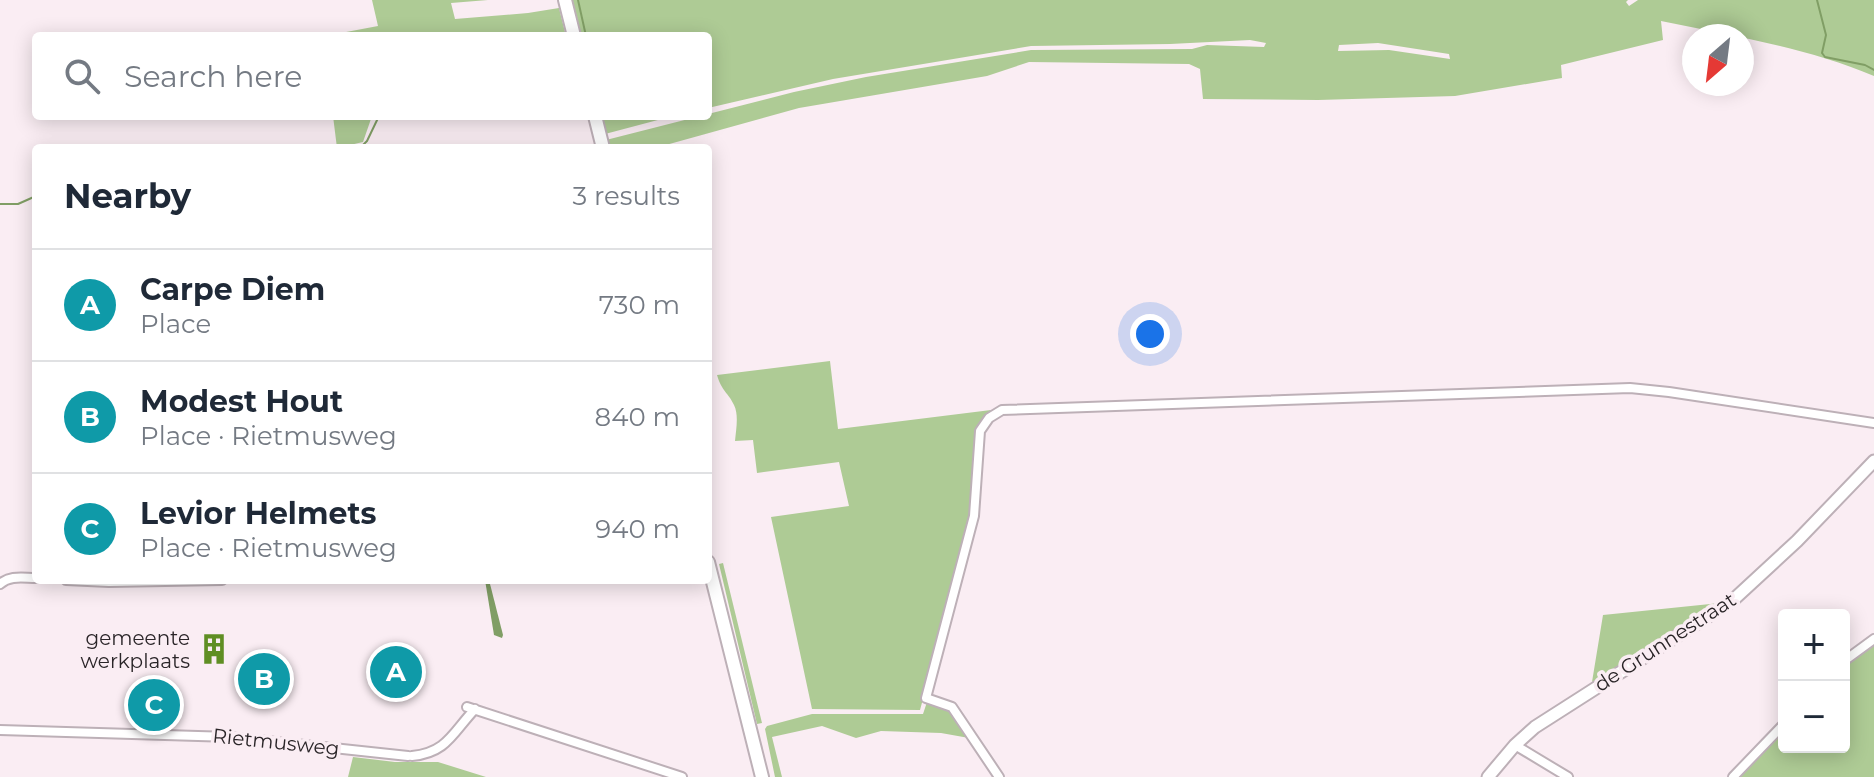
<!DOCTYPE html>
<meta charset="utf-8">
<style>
body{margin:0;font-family:Montserrat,sans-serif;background:#f2f2f3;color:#1f2937}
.controls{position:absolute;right:24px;bottom:24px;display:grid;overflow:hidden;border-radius:8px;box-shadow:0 4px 20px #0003}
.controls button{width:72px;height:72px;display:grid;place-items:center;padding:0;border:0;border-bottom:2px solid #e0e1e3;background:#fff;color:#1f2937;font:40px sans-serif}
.compass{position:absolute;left:1682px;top:24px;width:72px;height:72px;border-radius:50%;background:#fff;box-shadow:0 4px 20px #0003;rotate:208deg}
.you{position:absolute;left:1150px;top:334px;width:28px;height:28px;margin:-20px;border:6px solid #fff;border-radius:50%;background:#1a73e8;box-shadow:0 0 0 12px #1a73e833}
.badge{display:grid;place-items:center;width:52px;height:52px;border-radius:50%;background:#0f766e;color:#fff;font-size:26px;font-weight:700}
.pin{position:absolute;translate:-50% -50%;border:4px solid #fff;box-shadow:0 2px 8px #0006}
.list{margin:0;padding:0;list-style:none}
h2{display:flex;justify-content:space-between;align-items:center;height:104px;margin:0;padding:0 32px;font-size:34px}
h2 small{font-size:26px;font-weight:400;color:#747a83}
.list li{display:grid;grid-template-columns:52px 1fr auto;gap:24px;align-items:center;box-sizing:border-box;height:112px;padding:0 32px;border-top:2px solid #e0e1e3}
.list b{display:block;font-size:30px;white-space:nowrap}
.list p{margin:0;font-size:26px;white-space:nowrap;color:#747a83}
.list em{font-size:26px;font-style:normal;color:#747a83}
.icon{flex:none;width:44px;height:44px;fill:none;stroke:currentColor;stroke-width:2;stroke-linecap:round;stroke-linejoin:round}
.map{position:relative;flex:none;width:1874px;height:777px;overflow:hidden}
.search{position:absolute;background:#fff;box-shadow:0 4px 20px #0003;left:32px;top:32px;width:680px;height:88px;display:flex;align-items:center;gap:20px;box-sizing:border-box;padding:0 28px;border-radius:8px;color:#747a83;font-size:30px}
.panel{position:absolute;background:#fff;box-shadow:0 4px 20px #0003;left:32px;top:144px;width:680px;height:440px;border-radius:8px}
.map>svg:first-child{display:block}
.green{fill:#aecb95;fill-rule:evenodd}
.water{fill:#809e65}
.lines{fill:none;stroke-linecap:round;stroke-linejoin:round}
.stream{stroke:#809e65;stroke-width:2}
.street-casing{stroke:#bdb0b7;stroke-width:12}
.secondary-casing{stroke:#bdb0b7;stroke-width:15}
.primary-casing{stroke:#bdb0b7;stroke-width:16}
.street{stroke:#fff;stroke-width:8}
.secondary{stroke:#fff;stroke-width:11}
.primary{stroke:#fff;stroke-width:12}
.labels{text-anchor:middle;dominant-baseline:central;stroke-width:7;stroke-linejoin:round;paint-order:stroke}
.poi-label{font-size:20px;fill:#2a2528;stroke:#faedf3;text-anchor:end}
.street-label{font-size:20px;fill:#2a2528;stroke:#faedf3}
</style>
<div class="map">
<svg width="1874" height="777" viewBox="0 0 1874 777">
<rect width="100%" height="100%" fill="#faedf3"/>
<!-- green -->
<path class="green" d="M372,0h116l-37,3 4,16 73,-6 31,-5 7,28h-241l53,-10z
M572,0h1056l-2,2 3,4 9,-6h236v76c-69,-29 -141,-40 -213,-55l2,19 -102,25 1,13 -107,18 -137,4 -115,-1 -3,-30 -11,-5 -160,-2 -42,14 -188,32 -144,40h-47l-2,-8 188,-48 72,-15 165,-27 161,-1 15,-4 57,2 2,-4 -16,-3 -80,4 -139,2 -198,33 -125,29v-72h-127zM1378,43l71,11 1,5 -61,-9 -51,1 1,-6z
M333,116h39l-9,26 -26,6z
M601,116h72l-68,18z
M830,361l8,68 153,-19 -8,10 -11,97 -52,193 -108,-1 -41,-192 78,-11 -10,-44 -82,11 -4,-33 -18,1c1,-11 4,-26 -1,-36 -6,-13 -12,-13 -17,-30z
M723,563l39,160 -5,1 -38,-160z
M1720,603l-128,79 11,-67z
M1874,644v133h-137l47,-50v20h60v-81z
M927,702l23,7 19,29 -28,-5 -60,-2 -25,7 -34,-12 -50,11 10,40h-7l-10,-48 2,-3 45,-12h111z
M353,757l42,5h43l48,15h-138z"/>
<!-- water -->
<path class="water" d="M485,580h4l14,55 -1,3 -8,-3z"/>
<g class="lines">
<!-- stream -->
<path class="stream" d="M578,0l8,36
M1817,0l9,35 -4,18 3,4 40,8 9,5
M126,148h14
M360,148l7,-7 12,-25
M0,204h18l18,-8"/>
<defs>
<path id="street" d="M66,580l43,2 113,-2
M0,584c10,-9 23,-6 36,-6
M1844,661l30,-22
M467,707l215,70
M0,730l231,7 177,19
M1515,745l53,32
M412,756c35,-3 41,-24 63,-47
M999,777l-47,-70 -26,-9 48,-182 6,-85 9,-13 13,-8 628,-22 39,4 205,31
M1733,777l51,-53"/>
<path id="secondary" d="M1488,777l27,-32 20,-18 197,-126 65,-60 77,-80"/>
<path id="primary" d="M565,0l9,36
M595,116l8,32
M708,562l54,215"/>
</defs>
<!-- street casing -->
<use href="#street" class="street-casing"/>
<!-- secondary casing -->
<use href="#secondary" class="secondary-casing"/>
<!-- primary casing -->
<use href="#primary" class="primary-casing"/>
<!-- street -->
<use href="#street" class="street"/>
<!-- secondary -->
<use href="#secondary" class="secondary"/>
<!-- primary -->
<use href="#primary" class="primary"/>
</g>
<!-- icons -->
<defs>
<symbol id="building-bare" viewBox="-9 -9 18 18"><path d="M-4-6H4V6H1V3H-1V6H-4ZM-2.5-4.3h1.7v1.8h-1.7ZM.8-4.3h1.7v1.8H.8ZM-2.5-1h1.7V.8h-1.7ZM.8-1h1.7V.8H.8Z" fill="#5f8e23" stroke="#faedf3" stroke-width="2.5" paint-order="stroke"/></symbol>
</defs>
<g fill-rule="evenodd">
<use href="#building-bare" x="192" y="627" width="44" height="44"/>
</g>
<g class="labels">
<!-- poi labels -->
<g class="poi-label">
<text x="190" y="638">gemeente<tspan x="190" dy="23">werkplaats</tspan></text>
</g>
<!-- street labels -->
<g class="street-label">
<text transform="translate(1665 642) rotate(-33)">de Grunnestraat</text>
<text transform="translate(276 742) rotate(6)">Rietmusweg</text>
</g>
</g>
</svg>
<div class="controls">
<button>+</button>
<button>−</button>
</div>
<svg class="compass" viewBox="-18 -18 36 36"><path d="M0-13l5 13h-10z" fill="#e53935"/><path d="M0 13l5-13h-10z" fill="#747a83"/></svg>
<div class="you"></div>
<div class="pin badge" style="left:396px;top:672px;background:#0f9aa8">A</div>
<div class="pin badge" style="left:264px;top:679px;background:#0f9aa8">B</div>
<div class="pin badge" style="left:154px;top:705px;background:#0f9aa8">C</div>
<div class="search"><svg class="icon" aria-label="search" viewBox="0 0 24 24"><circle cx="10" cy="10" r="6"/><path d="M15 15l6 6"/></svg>Search here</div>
<section class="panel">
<h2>Nearby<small>3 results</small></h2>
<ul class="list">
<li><span class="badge" style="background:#0f9aa8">A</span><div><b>Carpe Diem</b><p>Place</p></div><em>730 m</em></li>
<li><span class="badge" style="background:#0f9aa8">B</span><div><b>Modest Hout</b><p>Place · Rietmusweg</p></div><em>840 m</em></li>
<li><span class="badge" style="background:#0f9aa8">C</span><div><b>Levior Helmets</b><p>Place · Rietmusweg</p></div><em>940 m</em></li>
</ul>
</section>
</div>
